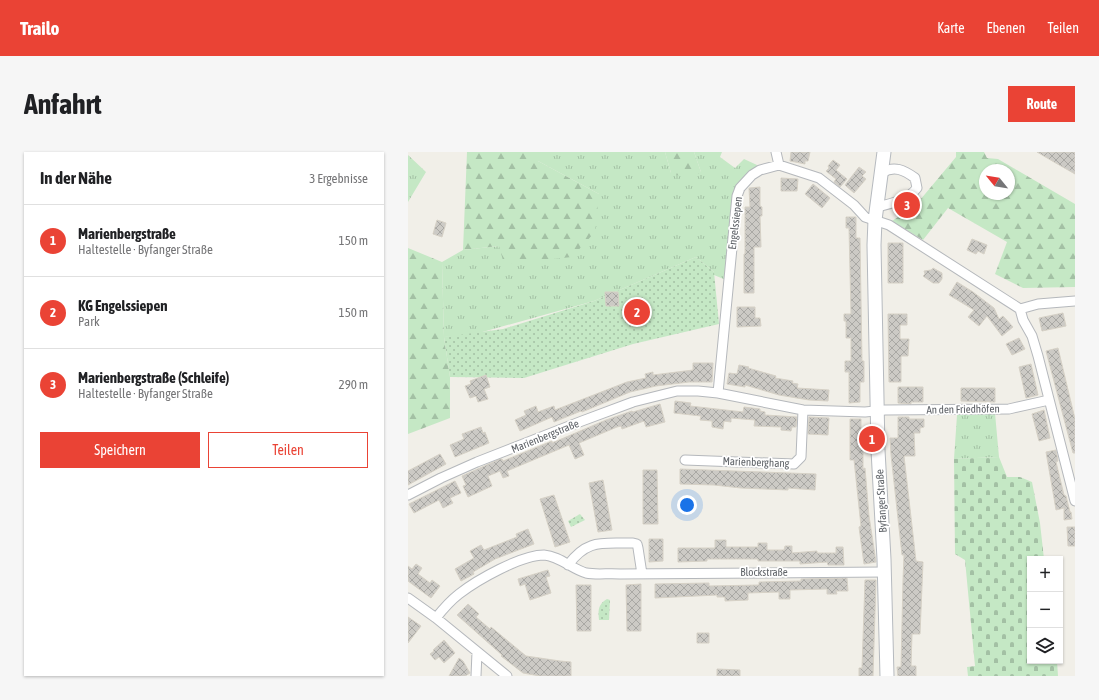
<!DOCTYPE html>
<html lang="de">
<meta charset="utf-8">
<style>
body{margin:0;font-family:"Asap Condensed",sans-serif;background:#f6f6f6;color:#202124}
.controls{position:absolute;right:12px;bottom:12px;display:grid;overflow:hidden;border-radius:0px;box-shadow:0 1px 3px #0004}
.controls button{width:36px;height:36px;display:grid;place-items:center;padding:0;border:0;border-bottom:1px solid #e0e0e0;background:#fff;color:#202124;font:20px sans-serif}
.compass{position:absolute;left:571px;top:12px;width:36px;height:36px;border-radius:50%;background:#fff;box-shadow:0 1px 3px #0004;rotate:300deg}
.you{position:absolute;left:279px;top:353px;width:14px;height:14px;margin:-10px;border:3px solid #fff;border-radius:50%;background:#1a73e8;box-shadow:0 0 0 6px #1a73e833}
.badge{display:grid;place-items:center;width:26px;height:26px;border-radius:50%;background:#ea4335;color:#fff;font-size:13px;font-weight:700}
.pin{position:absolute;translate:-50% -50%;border:2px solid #fff;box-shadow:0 1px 4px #0006}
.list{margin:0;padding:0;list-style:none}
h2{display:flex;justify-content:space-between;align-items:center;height:52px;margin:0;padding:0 16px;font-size:17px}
h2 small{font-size:13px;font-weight:400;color:#757577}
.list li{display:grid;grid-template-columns:26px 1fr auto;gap:12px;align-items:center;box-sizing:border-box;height:72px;padding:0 16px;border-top:1px solid #e0e0e0}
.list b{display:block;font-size:15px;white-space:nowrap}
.list p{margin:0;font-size:13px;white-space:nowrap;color:#757577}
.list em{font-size:13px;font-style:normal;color:#757577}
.actions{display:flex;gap:8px;padding:12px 16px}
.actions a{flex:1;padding:9px 0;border:1px solid #ea4335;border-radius:0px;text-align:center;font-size:14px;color:#ea4335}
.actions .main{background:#ea4335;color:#fff}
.icon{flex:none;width:22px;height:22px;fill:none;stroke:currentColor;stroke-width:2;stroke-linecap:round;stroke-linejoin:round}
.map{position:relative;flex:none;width:667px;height:524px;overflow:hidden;border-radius:0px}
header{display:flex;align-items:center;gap:24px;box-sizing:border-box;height:56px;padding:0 20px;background:#ea4335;color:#fff}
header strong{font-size:19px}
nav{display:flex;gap:22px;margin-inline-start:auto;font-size:14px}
.intro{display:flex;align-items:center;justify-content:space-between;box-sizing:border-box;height:96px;padding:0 24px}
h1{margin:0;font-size:28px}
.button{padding:10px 18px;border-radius:0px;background:#ea4335;color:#fff;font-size:14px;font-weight:700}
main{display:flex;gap:24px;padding:0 24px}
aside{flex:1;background:#fff;border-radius:0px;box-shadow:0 1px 3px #0004}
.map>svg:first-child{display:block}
.grass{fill:url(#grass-tufts)}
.forest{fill:url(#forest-firs);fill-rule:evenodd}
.cemetery{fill:url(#cemetery-stones)}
.park{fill:url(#park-dots)}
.building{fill:url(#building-cross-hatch);stroke:#d6d1c6}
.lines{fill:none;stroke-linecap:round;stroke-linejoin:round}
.street-casing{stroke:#b5b8bc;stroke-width:11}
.secondary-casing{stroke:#b6babf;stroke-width:15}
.street{stroke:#fff;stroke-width:9}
.secondary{stroke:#fff;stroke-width:13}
.labels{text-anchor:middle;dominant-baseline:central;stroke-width:3.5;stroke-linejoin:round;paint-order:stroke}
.street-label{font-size:11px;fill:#5f6368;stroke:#fff}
</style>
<header>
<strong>Trailo</strong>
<nav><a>Karte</a><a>Ebenen</a><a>Teilen</a></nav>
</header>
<div class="intro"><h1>Anfahrt</h1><a class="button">Route</a></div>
<main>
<aside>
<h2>In der Nähe<small>3 Ergebnisse</small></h2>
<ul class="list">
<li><span class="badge">1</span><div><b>Marienbergstraße</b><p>Haltestelle · Byfanger Straße</p></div><em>150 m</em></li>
<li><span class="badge">2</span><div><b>KG Engelssiepen</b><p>Park</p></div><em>150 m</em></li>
<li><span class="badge">3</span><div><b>Marienbergstraße (Schleife)</b><p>Haltestelle · Byfanger Straße</p></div><em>290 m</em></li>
</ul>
<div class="actions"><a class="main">Speichern</a><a>Teilen</a></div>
</aside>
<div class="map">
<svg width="667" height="524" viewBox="0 0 667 524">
<defs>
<pattern id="grass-tufts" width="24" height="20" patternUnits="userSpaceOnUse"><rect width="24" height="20" fill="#c5e8c5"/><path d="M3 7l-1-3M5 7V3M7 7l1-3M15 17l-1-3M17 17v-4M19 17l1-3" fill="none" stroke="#a3c0a4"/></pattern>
<pattern id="forest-firs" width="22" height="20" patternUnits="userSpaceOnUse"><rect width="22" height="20" fill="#c5e8c5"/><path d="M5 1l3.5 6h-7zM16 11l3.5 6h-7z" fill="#a3c0a4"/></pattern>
<pattern id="cemetery-stones" width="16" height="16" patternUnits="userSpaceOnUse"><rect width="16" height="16" fill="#c5e8c5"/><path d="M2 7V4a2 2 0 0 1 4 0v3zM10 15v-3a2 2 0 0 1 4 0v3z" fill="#a3c0a4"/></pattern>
<pattern id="park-dots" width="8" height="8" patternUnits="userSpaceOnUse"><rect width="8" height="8" fill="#c5e8c5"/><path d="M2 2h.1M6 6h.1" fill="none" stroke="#a3c0a4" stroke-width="1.8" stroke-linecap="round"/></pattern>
<pattern id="building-cross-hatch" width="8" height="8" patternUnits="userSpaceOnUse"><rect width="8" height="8" fill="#cccac5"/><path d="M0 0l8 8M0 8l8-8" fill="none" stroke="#a9a8a4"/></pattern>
</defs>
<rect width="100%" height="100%" fill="#f1efe8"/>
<!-- grass -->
<path class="grass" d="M130,0h127l6,21 30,-1 -7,-20h28l-2,5 15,11 9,-9 13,6 -3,7 -19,26 -9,82 -12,-5v-3l-18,-15 -102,44 -126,35 -24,1 -2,-75 21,-12 36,-4 100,-52 -61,-33z
M0,3l18,17 -18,30z
M587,261l4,44 -45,2 3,-44z"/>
<!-- forest -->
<path class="forest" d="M59,0h71v9l61,33 -4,38 -23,25 -68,7 -5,-18 -36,4z
M257,0h29l7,20 -11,7 -19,-6z
M548,0h28l3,6 11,1 77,45v83l-52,1 -28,-14 12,-32 -59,-34 -25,32 -31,-19 23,-15 41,-49zM577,18h24v24h-24z
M0,96l34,14 2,75 6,40v41l-42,16z"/>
<!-- cemetery -->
<path class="cemetery" d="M591,305l8,20h13l12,5 8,41 4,36h-14v102h27l1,15h-90l-1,-9 8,-1 -10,-106 -10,-6 -1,-95z"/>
<!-- park -->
<path class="park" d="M288,105l18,15 5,52 -86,20 -109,34 -74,-1 -6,-40 59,-8 91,-28z
M172,362l5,6 -14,7 -3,-6z
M199,447l3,1 -1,20h-10c-1,-9 -1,-16 8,-21z"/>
<!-- building -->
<path class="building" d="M383,0h19l-2,9h-3v3l-15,-3z
M629,0h38v22l-21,-12z
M425,8l7,5 -4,5 11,9 -7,8 -6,-5 2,-3 -10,-8 3,-3 -1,-2z
M451,15l7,5 -4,4 4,3 -12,14 -9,-8z
M373,26l17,1 -1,12h-16z
M405,32l17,14 -8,10 -17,-14z
M352,35v19l2,1v9h-2l1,31h-7v46h-10v-39h1v-47h5l-1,-19z
M438,65h10v21h4l2,123h2v21h-4v20l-11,1v-31h-4v-11h6v-23h-5v-17h-2v-7h7l-2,-86h-3z
M29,68l9,3 -4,14 -9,-3z
M564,87l15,6 -3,9 -6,-3 -2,3 -9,-4z
M480,91h15v40h-15z
M525,116l9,5v6l-3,4h-6l-10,-7 2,-2 -1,-3 7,-1z
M549,130l16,10 21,16 5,11 4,-3 10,11 -11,9 -15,-20 -8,10 -11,-9 6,-7 -25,-15z
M197,140h13l1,14h-13z
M329,155h18v11h5l1,8 -24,1z
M655,161l3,13 -24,5 -3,-13z
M480,162h19v11h-7v14h9l-1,17h-7v26h-12z
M611,186l6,11 -13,6 -6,-11z
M650,196l17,71v34h-2l-27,-102z
M285,211h20l-1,19h-23l-33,4 -26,6 -48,20 -1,-1 -27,11 -2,-5 -32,14 -5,-11 11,-5 -2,-4 12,-5 2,6 16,-6 1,4 72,-28 19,-4 -1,-4 8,-2v3l40,-5z
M623,212l7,31 -12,3 -7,-31z
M331,213l10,2 -1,1 28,8 -1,2 18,3 -1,2 6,1 -1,4 32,2 -1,11 -19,-1 -30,-5 -34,-10v2l-18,-3 2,-11 8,1z
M78,223l4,12 -6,2 4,10 -10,3 -2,-6 -6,2 -5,-12 6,-2 -1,-3z
M490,235h25v15h-12v2l-13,-1z
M553,236h34v14l-34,-1z
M267,249l16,2 -1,3 53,6 1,-5 16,2v2l5,1v3l32,2 -1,10h-4l-1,4 -10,-1v-3l-27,-1 1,-6 -24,-2v4l-7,-1 -1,8 -11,-2v-6l-12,-1 1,-4 -27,-3z
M252,252l5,18 -19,5 -2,-6 -22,8 -1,-3 -4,1 -38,16 5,12 -9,4 -6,-14 -62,26 2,5 -6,2 -3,-7 -12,5 4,10 -24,11 -5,-11 3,-1 -4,-9 38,-17h2l1,2 49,-20v2l54,-23 26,-9 1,1z
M636,258l6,28 -11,3 -7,-27z
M401,265l20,1 -1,17 -20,-1z
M490,265h11v2h15v8l-4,1v5h-6l1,23h-11l12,105 7,1 -3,72h-8l-1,32h5v10h-18l-1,-9h4l2,-87 1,-25h-2l-11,-100 -1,-17h8z
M442,267h11v13h2v37l2,-1 4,48 7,46 -12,2 -5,-37 2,-1 -7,-66h-4z
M73,275l2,6 2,-1 4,11 -34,14 -5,-12 14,-6 -2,-5z
M648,298l2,11 -2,1 8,33 2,1 4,16h1l1,7 -8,1v-12l-8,2 -2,-12 -8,-46z
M32,302l6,10 -38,21v-14z
M272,317l136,5 -1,16 -27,-2v2l-47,-2 -27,-3 -34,-1z
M235,318h14l1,54h-15z
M195,328l9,50 -14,2 -9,-49z
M47,329l6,12 -11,5 3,5 -10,5 -4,-8 -25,13 -5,-9z
M146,343l16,47 -15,5 -15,-48z
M659,375h8v19h-7z
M120,377l6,15 -39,15 -22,13 1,2 -13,7 -6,-12 19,-11 -4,-7 11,-6 3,5 33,-13 -1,-3z
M241,387h14v22l-14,1z
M307,388h11v7h32v-4h9v7h17l1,-4h7v7l25,-2v2h19v-6h7l1,18h-16l-1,-3 -27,2v-3h-42v-2h-51v2l-29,1v-14h37z
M8,412l6,4 -4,6 12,9 2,-3 8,6 -9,12 -23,-17v-15l4,3z
M140,418l2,6 -4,1 5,16 -21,7 -5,-16 -5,2 -2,-7z
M439,426l1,13h-12l1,3h-10v-5l-37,1v9h-11v-7l-31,1v7l-23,1v-4h-8v-2l-62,3v-14l54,-1v3l50,-1v-3l42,-1v-2z
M457,428h11l-3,96h-14v-8h3z
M233,432v47h-14l-1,-46z
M168,433h15v46h-14z
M60,452l11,10 -3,3 14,12 1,-2 35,29 34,5 11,1v14h-31l-17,-3 -22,-17 1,-1 -45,-40z
M0,465l13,9 -13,17z
M289,481h12v10h-12z
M36,488l11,13 -11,10 -5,-6 -4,3 -5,-6 4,-3 -1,-1z
M51,506l4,3 7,12 -5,3h-16z
M309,517l23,1v6h-23z"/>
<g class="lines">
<defs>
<path id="street" d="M368,0l3,13
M469,55c15,-4 30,-6 40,-19l-2,-10c-11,-8 -21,-13 -33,-5
M612,157l18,-5 37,-3
M310,241l19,-197 3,-8 12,-13 8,-5 19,-5 40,13 35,27 11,12 24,8 131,84 3,11 9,16 6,20 37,145
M277,308l109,4 7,-7 2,-47
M0,343l33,-17 36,-16 105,-41 51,-19 44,-11h21l20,2 85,17 62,2 20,-2 124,-1 40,-9
M160,413c20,-27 35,-21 65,-22l4,1 1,4 4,26
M0,446l28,20 71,58
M28,466c7,-9 14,-17 23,-24 18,-14 62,-39 85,-39 15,1 28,14 42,18 11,2 23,0 34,1l265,-2
M68,524l1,-24"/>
<path id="secondary" d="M476,0l-9,68 -1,25 4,205 6,109 3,117"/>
</defs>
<!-- street casing -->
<use href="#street" class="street-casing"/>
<!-- secondary casing -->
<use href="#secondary" class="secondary-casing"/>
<!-- street -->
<use href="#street" class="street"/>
<!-- secondary -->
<use href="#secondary" class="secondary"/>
</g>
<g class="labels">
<!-- street labels -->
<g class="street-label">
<text transform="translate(327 71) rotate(-83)">Engelssiepen</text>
<text transform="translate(555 257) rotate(-1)">An den Friedhöfen</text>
<text transform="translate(137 284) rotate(-22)">Marienbergstraße</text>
<text transform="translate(348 310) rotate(2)">Marienberghang</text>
<text transform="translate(473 349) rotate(-93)">Byfanger Straße</text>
<text x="356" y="420">Blockstraße</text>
</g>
</g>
</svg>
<div class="controls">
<button>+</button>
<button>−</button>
<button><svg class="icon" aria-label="layers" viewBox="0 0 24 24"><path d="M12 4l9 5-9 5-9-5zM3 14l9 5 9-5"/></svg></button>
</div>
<svg class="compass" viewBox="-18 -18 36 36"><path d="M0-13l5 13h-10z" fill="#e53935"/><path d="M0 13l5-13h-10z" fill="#757577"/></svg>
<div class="you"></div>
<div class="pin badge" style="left:464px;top:287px">1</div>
<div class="pin badge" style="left:229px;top:160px">2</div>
<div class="pin badge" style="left:499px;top:53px">3</div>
</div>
</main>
